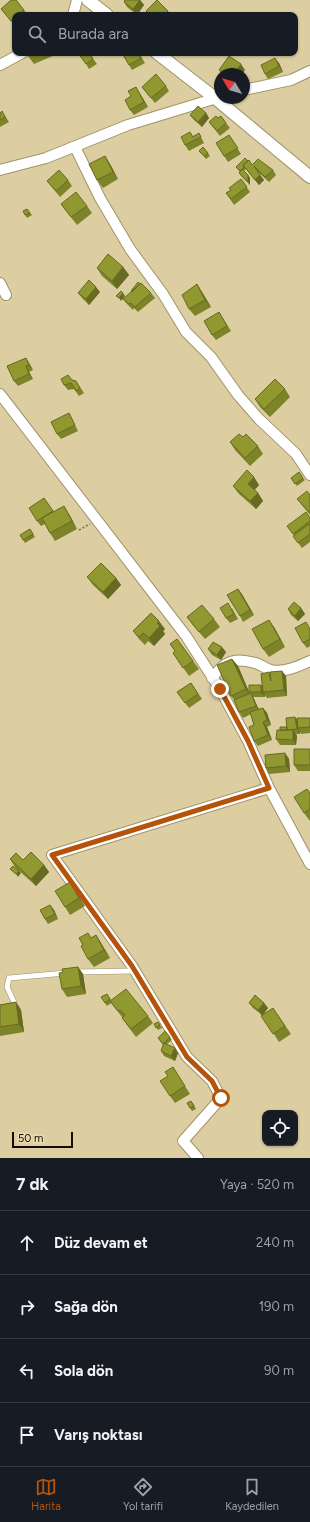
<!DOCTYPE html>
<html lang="tr">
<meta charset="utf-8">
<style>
body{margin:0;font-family:Figtree,sans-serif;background:#20242c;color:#f1f3f6}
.controls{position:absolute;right:12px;bottom:12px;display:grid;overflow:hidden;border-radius:8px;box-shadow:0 1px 3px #0004}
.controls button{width:36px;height:36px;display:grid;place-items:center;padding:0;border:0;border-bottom:1px solid #363941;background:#171b24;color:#f1f3f6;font:20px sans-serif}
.compass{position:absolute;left:214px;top:68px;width:36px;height:36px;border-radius:50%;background:#171b24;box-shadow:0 1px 3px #0004;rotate:308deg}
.scale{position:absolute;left:12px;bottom:10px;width:61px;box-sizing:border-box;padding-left:4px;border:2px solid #130e01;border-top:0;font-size:11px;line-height:14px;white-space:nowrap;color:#130e01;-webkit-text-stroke:3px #e9dbae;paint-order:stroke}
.stop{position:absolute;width:12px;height:12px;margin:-9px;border:3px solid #b45309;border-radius:50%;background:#fff}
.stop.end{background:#b45309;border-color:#fff;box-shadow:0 1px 4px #0008}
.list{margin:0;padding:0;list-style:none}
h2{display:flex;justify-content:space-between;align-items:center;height:52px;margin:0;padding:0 16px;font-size:17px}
h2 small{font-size:13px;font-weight:400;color:#9ea1a6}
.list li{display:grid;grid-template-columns:26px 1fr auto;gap:12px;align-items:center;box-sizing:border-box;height:64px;padding:0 16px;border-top:1px solid #363941}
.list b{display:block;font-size:15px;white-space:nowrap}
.list em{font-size:13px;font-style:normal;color:#9ea1a6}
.icon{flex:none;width:22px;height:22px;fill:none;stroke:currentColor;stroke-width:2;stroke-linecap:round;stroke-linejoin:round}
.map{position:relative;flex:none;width:310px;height:1158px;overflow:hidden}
.search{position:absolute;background:#171b24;box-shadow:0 1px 3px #0004;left:12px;right:12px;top:12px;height:44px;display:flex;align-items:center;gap:10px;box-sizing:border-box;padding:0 14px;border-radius:8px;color:#9ea1a6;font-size:15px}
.sheet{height:308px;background:#171b24}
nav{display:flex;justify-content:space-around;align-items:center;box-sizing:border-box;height:56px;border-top:1px solid #363941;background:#171b24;font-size:11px;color:#9ea1a6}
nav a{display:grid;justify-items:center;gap:2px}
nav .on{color:#b45309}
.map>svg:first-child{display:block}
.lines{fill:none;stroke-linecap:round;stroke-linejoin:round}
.service-casing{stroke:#a09369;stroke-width:6}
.minor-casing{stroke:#a09369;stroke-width:12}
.tertiary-casing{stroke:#a09369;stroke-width:14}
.path{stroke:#756c4f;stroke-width:1.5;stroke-dasharray:2 2;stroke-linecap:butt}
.service{stroke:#fff;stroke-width:5}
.minor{stroke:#fff;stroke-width:10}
.tertiary{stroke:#fff;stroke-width:12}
.wall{fill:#7d8329}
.shaded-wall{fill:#666a22}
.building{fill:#919830;stroke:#666a22}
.route{stroke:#b45309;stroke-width:5}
</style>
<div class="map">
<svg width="310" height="1158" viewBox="0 0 310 1158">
<rect width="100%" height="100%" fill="#dccea1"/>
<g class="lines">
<defs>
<path id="service" d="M76,972l59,-1
M14,1002l-7,-15 2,-9 57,-5"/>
<path id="minor" d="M73,15l4,-15
M0,65l22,-12
M244,90l47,-10 19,-9
M75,147l25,51 30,51 33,45 23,38 25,25 27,38 21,24 37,35 14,21
M0,170l46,-12 82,-33 92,-28
M0,283l6,12
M0,394l186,242 34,53 28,52 21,47 41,76
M212,678c13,-17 22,-21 43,-15 5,1 11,6 16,7 13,3 28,-4 39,-9
M198,1158l-15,-17 38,-43 -9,-17 -25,-24 -55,-91 -80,-111 217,-67"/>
<path id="tertiary" d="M88,0l19,15
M157,53l58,45 95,79"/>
</defs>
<!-- service casing -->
<use href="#service" class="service-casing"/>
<!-- minor casing -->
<use href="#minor" class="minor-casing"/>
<!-- tertiary casing -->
<use href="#tertiary" class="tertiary-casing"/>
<!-- path -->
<path class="path" d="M79,530l11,-6"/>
<!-- service -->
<use href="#service" class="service"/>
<!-- minor -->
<use href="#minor" class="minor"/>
<!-- tertiary -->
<use href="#tertiary" class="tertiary"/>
</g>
<!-- wall -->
<path class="wall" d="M140,0l4,5 -7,10 -10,-8 -3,-5z
M1,9l23,1 4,5h-13v11z
M146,11h22l3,4h-22z
M27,53h27l1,2 -21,9 -6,-8z
M89,53l8,11 -8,5 -3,-5z
M122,53h17l6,10 -13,7z
M279,63l4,9 -15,7 -3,-5z
M166,86l3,5 -14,12 -13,-16z
M136,87l12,20 -14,8 -4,-5 1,-14z
M2,111l7,11 -9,5v-14z
M206,113l3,5 -7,9 -8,-7 -4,-5z
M218,118l8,5 4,5 -10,8 -11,-14z
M199,133l5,10 -15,8 -4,-6 8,-9z
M229,135l12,19 -13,8 -4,-6z
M199,151l9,2 2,3 -4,3z
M105,156l5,8 8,15 -15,9 -6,-8z
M252,165l21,5 3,5 -7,7 -11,-10 6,8 -5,5 -13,-16 -2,2 6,7v7l-9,-9 -2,-3 1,-1 -4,-5z
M241,179l9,13 -16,13 -8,-12 5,-3z
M68,180l4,6 -12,11 -13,-16z
M61,204l26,2 5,7 -15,12z
M27,209l5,6 -5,3 -4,-7z
M123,267l6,8 -12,14 -15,-13 -5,-8z
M197,284l5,8 9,15 -16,9 -6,-7z
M100,292l-11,13 -7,-7 -4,-5z
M151,293l4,5 -17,14 -4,-4 -1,2 -6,-6 -4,-5z
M219,312l12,19 -15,9 -4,-5z
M26,358l3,5 4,7 -4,2 4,7 -15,7 -4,-5z
M72,380l8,7 4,6 -5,3 -5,-7 -6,1 -4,-5z
M285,389l5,8 -20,20 -10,-10 -5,-8z
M69,413l9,18 -17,8 -4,-5z
M230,442l28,4 5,8 -13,12 -15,-16z
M291,478h12l2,2 -8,6z
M259,485l-5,5 4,3 5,8 -7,8 -18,-16 -5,-7z
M310,495v20l-13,-16z
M44,498l10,14 15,2 8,15 -22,12 -5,-8 -5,-9 -4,2 -4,-5z
M310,518v24l-8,6 -9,-12 1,-1 -7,-9z
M30,529l5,8 -10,6 -5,-8z
M87,577l29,1 5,7 -13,14 -15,-14z
M238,589l16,26 -11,7 -3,-6z
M232,608l6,11 -8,4 -4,-5z
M301,608l4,6 -7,7 -7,-6 -3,-6z
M187,617l27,2 6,8 -15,12 -12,-14z
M274,627l11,20 -16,10 -6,-8z
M310,627v19l-3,2 -4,-5z
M165,629l-2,2 2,3 -11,12 -6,-5 -3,4 -6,-6 -6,-8z
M177,639l22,30 -10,7 -16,-23 2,-2z
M208,649l18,3 -5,8 -9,-5z
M232,659l6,7 12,28 1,-1 -2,-1 12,-7 1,1 7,-14 2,2 11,-3 4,5 1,20 -20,2 -2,-3v2h-12l6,12 4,-1 4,5 4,12 -4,2 5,13 -14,6 -4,-5v-16l-3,-11 -8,4 -4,-6 -5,-12 -3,-4z
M191,683l11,16 -13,9 -12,-16z
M310,718v15l-9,1 -1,-2v2h-4l1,2 -1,9h-16l-4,-6 4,-9 7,-3 10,-8z
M310,749v22h-12l-4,-6z
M285,753l4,6 1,13 -21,2 -3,-6z
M310,793v28l-6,-8z
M10,859l13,1 21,5 5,7 -13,14 -21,-19z
M70,882l15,24 -15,9 -5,-8z
M50,905l4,5 4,9 -10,5 -3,-5z
M96,935l5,8 9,15 -16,9 -6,-8 4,-21z
M78,967l5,7 3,20 -19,3 -5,-8 1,-17z
M107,994l4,6 37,16 5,7 -17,14 -9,-12 -5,-8 -11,-14 -4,3 -6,-9z
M16,1002l5,8 3,22 -24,4v-31z
M249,1003h15l4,5 -5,7 10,-7 18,26 -12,8 -17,-27 -9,-7z
M158,1022l4,6 -4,2 -4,-6z
M170,1037l2,3 -5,4 11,9 -3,8 -11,-5 -3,-5 2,-6 -5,-7z
M178,1075l12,19 -15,9 -5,-7 -2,-20z
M193,1103l3,6 -4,2 -2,-3z"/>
<!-- shaded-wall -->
<path class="shaded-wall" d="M140,0l4,5 -7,10 -4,-6z
M113,53h5l-3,3z
M275,58l4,5 4,9 -4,-6z
M241,64l4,6 -3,4h-8z
M136,87l12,20 -4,-5z
M206,113l3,5 -7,9 -4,-5z
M105,156l5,8 8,15 -5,-7z
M248,175l2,3v7l-2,-3z
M260,175l4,5 -5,5 -4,-5z
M123,267l6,8 -12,14 -5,-8z
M197,284l5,8 9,15 -6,-7z
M96,287l4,5 -11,13 -3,-6z
M123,293l2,3 -4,5 -2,-3z
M26,358l3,5 4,7 -4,-5z
M26,366l3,6 4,7 -4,-5z
M254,477l5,8 -6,7 -5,-8z
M258,493l5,8 -7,8 -6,-8z
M64,506l5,8 8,15 -5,-8z
M116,578l5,7 -13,14 -5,-7z
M238,589l4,5 12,21 -4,-5z
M301,608l4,6 -7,7 -3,-5z
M269,620l5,7 11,20 -5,-8z
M159,621l6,8 -2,2 2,3 -11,12 -5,-8 8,-15z
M222,647l4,5 -5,8 -4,-5z
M232,659l6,7 13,31 -5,-8z
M282,671l4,5 1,20 -3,-6z
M261,685l4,6 -2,1 2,3v2l-4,-5z
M251,693l3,6 5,12 -3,-5z
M263,708l4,5 4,12 -4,-5z
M295,717l4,5 -1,6 2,4v2l-3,-5z
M263,722l4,5 5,13 -4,-5z
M293,730l4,6 -1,9 -3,-5z
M285,753l4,6 1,13 -4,-6z
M44,865l5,7 -13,14 -5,-7z
M19,871l2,2 -3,4 -2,-3z
M70,882l15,24 -6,-8z
M50,905l4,5 4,9 -3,-5z
M96,935l5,8 9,15 -6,-8z
M78,967l5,7 3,20 -5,-8z
M16,1002l5,8 3,22 -5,-8z
M264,1003l4,5 -6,8 -4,-6z
M175,1048l3,5 -3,8 -4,-5z"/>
<!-- building -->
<path class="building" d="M11,0h5l8,10 -6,5h-3v3l-4,3 -10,-12z
M125,0h15l-7,9 -9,-7z
M157,0l11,11 -4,4h-14l-4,-4z
M27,53h9l-8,3z
M78,53h11l4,6 -7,5z
M122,53h16l3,5 -12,7z
M229,56l12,8 -7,10h-10l-5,-4z
M275,58l4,8 -14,8 -4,-9z
M156,74l10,12 -15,12 -9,-11z
M136,87l8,15 -14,8 -5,-10 6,-4 -3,-5z
M198,106l8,7 -8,9 -8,-7z
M2,111l3,6 -5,3v-7z
M216,116l2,2 3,-2 5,7 -9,8 -8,-9z
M190,132l3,5 6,-4 2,4 -16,8 -4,-8z
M229,135l9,13 -14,8 -8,-13z
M203,147l5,6 -4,3 -5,-5z
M105,156l8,16 -16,8 -8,-16z
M245,158l3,3 -5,4 1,2 -4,4 -4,-4z
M258,159l15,11 -8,7 -11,-11 6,9 -5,5 -12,-15 6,-5 3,5z
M242,169l6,6v7l-9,-9z
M59,170l9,10 -12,11 -9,-10z
M241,179l6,8 -16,12 -5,-6 5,-3 -2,-2z
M76,192l11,14 -16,11 -10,-13z
M27,209l3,4 -5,2 -2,-4z
M108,254l15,13 -11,14 -15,-13z
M89,280l7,7 -10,12 -8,-6z
M138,282l2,2 -8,8 -1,-1z
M141,283l10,10 -16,14 -4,-4 -2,1 -6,-5z
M197,284l8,16 -16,9 -7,-14z
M121,291l2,2 -4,5 -3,-2z
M219,312l8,14 -15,9 -8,-14z
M26,358l3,7 -3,1 3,8 -15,7 -7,-15z
M68,375l4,5 4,1 4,7 -4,3 -5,-8 -7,2 -3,-6z
M275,379l10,10 -21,20 -9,-10z
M69,413l6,12 -18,9 -6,-12z
M239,434l4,3 3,-3 12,12 -13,12 -15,-16z
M247,470l7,7 -6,7 10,9 -8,8 -17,-15z
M299,472l4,6 -8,6 -4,-6z
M307,491l3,4v18l-13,-14z
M44,498l9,13 -16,10 -8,-13z
M64,506l8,15 -22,12 -8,-15z
M306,512l4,6v3l-17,13 -6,-8z
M309,524l1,2v8l-12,9 -5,-7z
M30,529l3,5 -10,6 -3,-5z
M101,563l15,15 -13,14 -16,-15z
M238,589l12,21 -10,6 -13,-21z
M294,602l7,6 -6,8 -7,-7z
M228,603l6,11 -8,4 -6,-10z
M202,605l12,14 -15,13 -12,-15z
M151,613l8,8 -2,2 3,3 -11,12 -6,-5 -4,4 -6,-6z
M269,620l11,19 -17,10 -11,-20z
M306,622l4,7v10l-7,4 -8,-15z
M177,639l16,22 -10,7 -10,-15 2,-2 -5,-7z
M213,642l9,5 -5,8 -9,-6z
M232,659l14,30 -15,7 -14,-31z
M282,671l2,19 -21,2 -2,-18 8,-2 2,9 -1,-9z
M191,683l7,11 -13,9 -8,-11z
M249,685h12v7h-12z
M251,693l5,13 -17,6 -5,-12z
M263,708l4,12 -4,2 5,13 -14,6 -5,-14 5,-2 -4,-13z
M295,717l2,12 -10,1 -1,-12z
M297,718h13v9l-12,1z
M280,727h7l1,3h-8z
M277,730h16v10l-17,-1z
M294,749h16v16h-16z
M285,753l1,13 -20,2 -1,-13z
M307,789l3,4v16l-6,4 -10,-16z
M31,852l13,13 -13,14 -21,-20 6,-6 7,7z
M13,866l6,5 -3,3 -6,-5z
M70,882l9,16 -14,9 -10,-16z
M50,905l5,9 -10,5 -5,-9z
M88,933l3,5 5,-3 8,15 -16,9 -7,-13 2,-1 -4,-7z
M78,967l3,19 -19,3 -3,-16 4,-1 -1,-3z
M126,989l22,27 -17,13 -9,-11 3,-3 -5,-5 -2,1 -8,-10z
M107,994l3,5 -5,4 -4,-6z
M255,995l9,8 -6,7 -9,-7z
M16,1002l3,22 -19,3v-22z
M273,1008l12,18 -12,8 -12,-18z
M158,1022l2,3 -4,3 -2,-4z
M165,1031l5,6 -7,7 -5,-6z
M164,1043l11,5 -4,8 -10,-5z
M173,1067l12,19 -15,10 -10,-15 8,-5 -3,-4z
M191,1101l3,5 -4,2 -3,-5z"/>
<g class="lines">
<!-- route -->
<path class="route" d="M220,689l28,52 21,47 -217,67 80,111 55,91 25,24 9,17"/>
</g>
</svg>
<div class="controls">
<button><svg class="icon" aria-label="locate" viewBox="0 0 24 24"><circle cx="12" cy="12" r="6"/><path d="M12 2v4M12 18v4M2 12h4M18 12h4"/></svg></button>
</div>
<svg class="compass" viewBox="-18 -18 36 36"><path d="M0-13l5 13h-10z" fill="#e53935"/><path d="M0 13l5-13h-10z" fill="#9ea1a6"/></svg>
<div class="scale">50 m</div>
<div class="stop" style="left:221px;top:1098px"></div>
<div class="stop end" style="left:220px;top:689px"></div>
<div class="search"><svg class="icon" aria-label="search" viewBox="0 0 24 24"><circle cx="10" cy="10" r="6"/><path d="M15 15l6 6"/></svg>Burada ara</div>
</div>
<section class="sheet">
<h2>7 dk<small>Yaya · 520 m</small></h2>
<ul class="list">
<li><svg class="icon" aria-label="ahead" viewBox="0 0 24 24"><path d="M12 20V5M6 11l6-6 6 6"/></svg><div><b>Düz devam et</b></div><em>240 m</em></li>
<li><svg class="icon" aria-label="right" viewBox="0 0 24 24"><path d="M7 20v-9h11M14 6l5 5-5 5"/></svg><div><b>Sağa dön</b></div><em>190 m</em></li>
<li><svg class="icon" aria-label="left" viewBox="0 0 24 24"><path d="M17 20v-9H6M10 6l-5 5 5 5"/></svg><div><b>Sola dön</b></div><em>90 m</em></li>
<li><svg class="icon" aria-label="arrive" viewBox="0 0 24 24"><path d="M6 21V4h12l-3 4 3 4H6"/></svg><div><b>Varış noktası</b></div></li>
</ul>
</section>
<nav>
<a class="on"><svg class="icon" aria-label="map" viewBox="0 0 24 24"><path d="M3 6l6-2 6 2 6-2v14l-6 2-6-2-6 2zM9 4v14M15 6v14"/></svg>Harita</a>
<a><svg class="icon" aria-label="directions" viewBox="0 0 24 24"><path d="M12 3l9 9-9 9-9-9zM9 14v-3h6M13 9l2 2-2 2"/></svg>Yol tarifi</a>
<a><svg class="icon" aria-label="saved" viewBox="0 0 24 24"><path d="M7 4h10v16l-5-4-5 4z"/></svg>Kaydedilen</a>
</nav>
